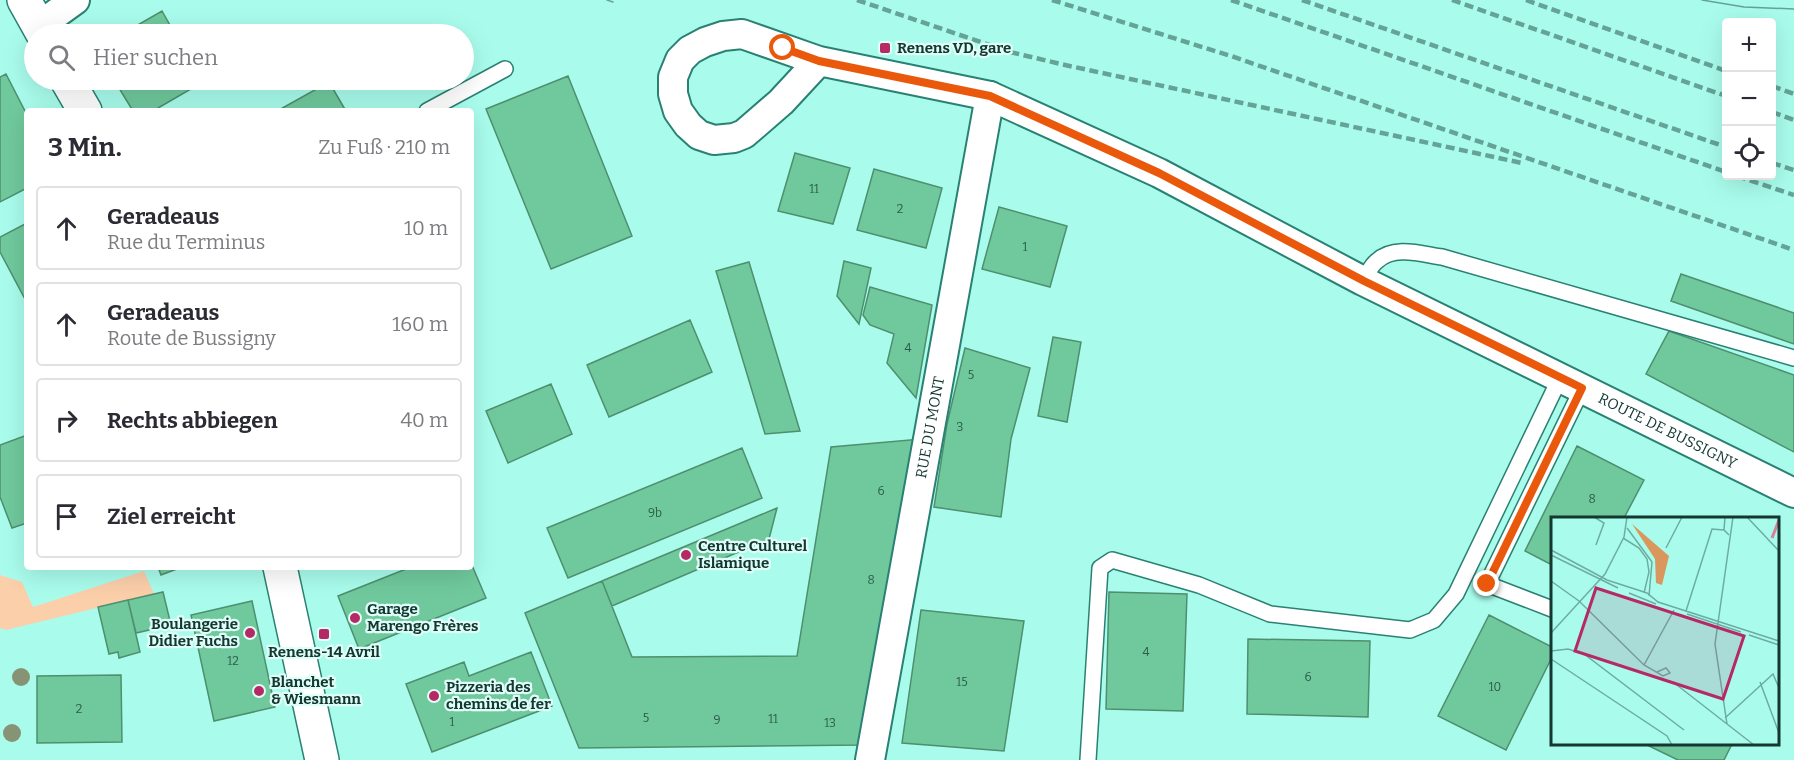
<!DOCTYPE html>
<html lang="de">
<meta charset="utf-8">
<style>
body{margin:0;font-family:Bitter,serif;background:#f7f7f7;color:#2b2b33}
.controls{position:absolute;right:18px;top:18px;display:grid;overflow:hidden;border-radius:6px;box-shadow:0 6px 24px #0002}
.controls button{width:54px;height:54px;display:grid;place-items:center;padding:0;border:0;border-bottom:2px solid #e1e1e2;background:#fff;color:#2b2b33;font:30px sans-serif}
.stop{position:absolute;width:18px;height:18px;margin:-14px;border:4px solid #ea580c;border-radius:50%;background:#fff}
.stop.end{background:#ea580c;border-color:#fff;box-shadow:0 2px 6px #0008}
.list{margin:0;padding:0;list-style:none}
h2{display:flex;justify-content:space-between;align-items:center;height:78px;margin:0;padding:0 24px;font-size:26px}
h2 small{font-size:20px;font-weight:400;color:#7c7c81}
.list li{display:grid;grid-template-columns:39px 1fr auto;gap:18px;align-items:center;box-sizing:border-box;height:84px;margin:0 12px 12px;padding:0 12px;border:2px solid #e1e1e2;border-radius:6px}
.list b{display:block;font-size:22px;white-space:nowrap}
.list p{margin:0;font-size:20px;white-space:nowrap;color:#7c7c81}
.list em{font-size:20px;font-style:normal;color:#7c7c81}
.icon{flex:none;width:33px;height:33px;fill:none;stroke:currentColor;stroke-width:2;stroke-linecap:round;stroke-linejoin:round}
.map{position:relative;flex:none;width:1794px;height:760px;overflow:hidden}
.search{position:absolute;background:#fff;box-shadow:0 6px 24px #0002;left:24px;top:24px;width:450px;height:66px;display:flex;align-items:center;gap:15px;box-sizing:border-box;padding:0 21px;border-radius:33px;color:#7c7c81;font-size:22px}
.panel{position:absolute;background:#fff;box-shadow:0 6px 24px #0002;left:24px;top:108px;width:450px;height:462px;border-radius:6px}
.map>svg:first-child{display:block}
.green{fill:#fccfab}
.building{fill:#70c99d;stroke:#4e8f6f;stroke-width:1.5}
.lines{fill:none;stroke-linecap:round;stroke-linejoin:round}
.lane-casing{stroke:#2a8173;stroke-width:18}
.street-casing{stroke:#2a8173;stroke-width:32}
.secondary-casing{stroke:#2a8173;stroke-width:36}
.lane{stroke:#fff;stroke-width:15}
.street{stroke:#fff;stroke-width:28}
.secondary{stroke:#fff;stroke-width:33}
.tram{stroke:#65a397;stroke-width:1.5}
.rail{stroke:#65a397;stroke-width:4.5;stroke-dasharray:9 4.5;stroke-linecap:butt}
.tree{fill:#869475}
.route{stroke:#ea580c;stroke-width:8}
.poi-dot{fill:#b52a64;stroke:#dffef8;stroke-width:2}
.labels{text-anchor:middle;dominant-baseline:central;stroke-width:4.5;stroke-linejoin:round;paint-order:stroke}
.number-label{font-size:12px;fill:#2b5c4c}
.poi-label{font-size:15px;font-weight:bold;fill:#143731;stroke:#dffef8;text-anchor:start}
.street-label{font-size:15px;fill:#143731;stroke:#dffef8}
.inset-river{fill:none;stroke:#d5819a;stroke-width:3}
.inset-road{fill:none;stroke:#6dada1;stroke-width:1.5}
.view{fill:#b52a64;fill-opacity:0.15;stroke:#b52a64;stroke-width:3}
.inset-edge{fill:none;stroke:#143731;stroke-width:3}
</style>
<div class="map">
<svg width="1794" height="760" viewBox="0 0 1794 760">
<rect width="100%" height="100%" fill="#a9fcec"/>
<!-- green -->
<path class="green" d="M144,571l10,23 -148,36 -6,-2v-53l22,7 11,25z"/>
<!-- building -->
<path class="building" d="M162,11l13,23h-53z
M6,74l21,41v73l-27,14v-125z
M568,76l64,160 -81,33 -65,-160z
M114,80h88l1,2 -50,29h-20z
M329,82l17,29h-69z
M795,153l55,15 -17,56 -55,-13z
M874,169l68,19 -16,60 -69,-18z
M999,207l68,19 -17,61 -68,-18z
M27,223v80l-27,-51v-15z
M844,261l27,7 -12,56 -22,-28z
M749,262l51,169 -35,3 -39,-130 -10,-33z
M1681,274l113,39v31l-123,-43z
M870,287l62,18 -16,93 -29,-35 7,-29 -24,-9 -7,-10z
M690,320l22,52 -103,45 -22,-52z
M1669,331l125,44v77l-148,-78z
M1053,337l28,5 -14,80 -29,-6z
M965,348l65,20 -19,71 -10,78 -67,-10 13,-83z
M551,384l21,50 -64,29 -22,-52z
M27,435v88l-15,5 -12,-31v-52z
M921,439l-58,306 -284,3 -54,-135 77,-32 30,76 165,-1 34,-209z
M1577,446l67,34 -20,38h-72v47l-27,-14z
M742,448l20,50 -194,80 -21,-50z
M777,508l-8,31 -157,67 -10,-25z
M471,563l15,35 -127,51 -21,-53 73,-29h60z
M158,567h24l-21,8z
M163,592l8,33 -35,8 -8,-33z
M1109,592l78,2 -4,117 -77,-2z
M128,600l12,52 -21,6 -1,-6 -9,2 -11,-47z
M252,601l23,106 -61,14 -23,-106z
M921,610l103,11 -20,130 -102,-8z
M1489,615l63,32v10l-46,93 -68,-34z
M1248,639l122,2 -2,76 -121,-3z
M531,652l21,54 -120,46 -26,-68 58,-22 5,14z
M121,675l1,67 -85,1v-67z
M1645,744h87l-8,16h-46z"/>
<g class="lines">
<defs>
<path id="lane" d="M427,111l78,-42
M1363,281c4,-6 8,-16 14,-20 17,-16 44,-7 65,-4l352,101
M1552,609l-65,-25 95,-195
M1088,760l12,-192 12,-8 87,25 71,29 140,16 24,-10 22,-26 104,-216"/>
<g id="street">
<path d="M39,26l36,-26"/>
<path id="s1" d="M819,61l-38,41 -37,32 -10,4 -20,2 -15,-5 -11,-10 -10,-14 -5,-17v-17l7,-17 10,-10 15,-8 18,-6 19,-2 77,27 171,35 169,77 204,108 431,212"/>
<path id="s2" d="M870,760l120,-664"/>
</g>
<path id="secondary" d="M24,0l19,34
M67,80l18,31
M280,567l42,193"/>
</defs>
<!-- lane casing -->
<use href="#lane" class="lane-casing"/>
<!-- street casing -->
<use href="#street" class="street-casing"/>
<!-- secondary casing -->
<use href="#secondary" class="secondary-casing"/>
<!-- lane -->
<use href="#lane" class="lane"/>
<!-- street -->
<use href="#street" class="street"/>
<!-- secondary -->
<use href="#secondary" class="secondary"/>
<!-- tram -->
<path class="tram" d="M607,0l6,2
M1702,0l42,7 50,2"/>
<!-- rail -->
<path class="rail" d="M857,0l153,52 55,13 457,98
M1052,0l179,56 563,194
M1231,0l495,172
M1302,0l424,147
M1452,0l274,96
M1526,0l200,71
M1772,86l22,8
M1772,112l22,8
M1772,163l22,7
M1737,176l57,19"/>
</g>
<!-- trees -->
<g class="tree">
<circle cx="21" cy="677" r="9"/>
<circle cx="12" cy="733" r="9"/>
</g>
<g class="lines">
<!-- route -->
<path class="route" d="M783,48l36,13 171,35 169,77 205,108 218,107 -95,196"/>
</g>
<!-- markers -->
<g class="poi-dot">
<rect x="879" y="42" width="12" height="12" rx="3"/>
<circle cx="686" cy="555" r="6"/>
<circle cx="355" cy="618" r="6"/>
<circle cx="250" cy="633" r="6"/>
<rect x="318" y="628" width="12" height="12" rx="3"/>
<circle cx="259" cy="691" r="6"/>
<circle cx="434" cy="696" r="6"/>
</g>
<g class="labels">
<!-- number labels -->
<g class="number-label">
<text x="814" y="189">11</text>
<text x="900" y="209">2</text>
<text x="1025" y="247">1</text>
<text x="908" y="348">4</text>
<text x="971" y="375">5</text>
<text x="960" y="427">3</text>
<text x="881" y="491">6</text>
<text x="1592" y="499">8</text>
<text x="655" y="513">9b</text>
<text x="871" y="580">8</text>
<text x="1146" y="652">4</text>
<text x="233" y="661">12</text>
<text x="1308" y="677">6</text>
<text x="962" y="682">15</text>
<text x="1495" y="687">10</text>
<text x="79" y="709">2</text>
<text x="646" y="718">5</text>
<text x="773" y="719">11</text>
<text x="717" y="720">9</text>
<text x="452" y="722">1</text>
<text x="830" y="723">13</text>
</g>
<!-- poi labels -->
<g class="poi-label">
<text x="897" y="48">Renens VD, gare</text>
<text x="698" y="546">Centre Culturel<tspan x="698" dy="17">Islamique</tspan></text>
<text x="367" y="609">Garage<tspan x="367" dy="17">Marengo Frères</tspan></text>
<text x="238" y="624" text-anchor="end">Boulangerie<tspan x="238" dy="17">Didier Fuchs</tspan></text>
<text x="324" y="652" text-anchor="middle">Renens-14 Avril</text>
<text x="271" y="682">Blanchet<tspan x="271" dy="17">&amp; Wiesmann</tspan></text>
<text x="446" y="687">Pizzeria des<tspan x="446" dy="17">chemins de fer</tspan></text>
</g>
<!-- street labels -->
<g class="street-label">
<text stroke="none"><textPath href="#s2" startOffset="338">RUE DU MONT</textPath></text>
<text stroke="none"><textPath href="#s1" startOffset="1318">ROUTE DE BUSSIGNY</textPath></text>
</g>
</g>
<!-- overview -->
<g transform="translate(1551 517)">
<rect width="228" height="228" fill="#a9fcec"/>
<path d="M81,7l37,32 -7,29 -6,-2 -1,-24z" fill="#d9975e"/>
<path class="inset-river" d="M221,21l7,-18"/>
<path class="inset-road" d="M43,0l10,6 -8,22M174,0l-1,13 5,5M196,0l32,34M76,11l25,34 -3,34M72,21l16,10 8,11 2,13 -5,21M115,31l16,-31M0,33l56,30 40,13 11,9 121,39M0,38l67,33M0,64l28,20 65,64 19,11 7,-3 -4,-5 -9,4M78,76l27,11M135,94l26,-82 12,1M136,97l54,18M0,116l54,-59 19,-37 3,-20M198,118l30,10M0,134l17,-2 16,5 100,76M0,142l116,77 5,9M93,148l30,-55M122,165l81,63M209,165l19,51M174,201l48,-44 6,14M176,207l-12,-80 18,-127"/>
<path class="view" d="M45,71l148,48 -21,63 -148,-48z"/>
<rect width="228" height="228" class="inset-edge"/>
</g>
</svg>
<div class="controls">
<button>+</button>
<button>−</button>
<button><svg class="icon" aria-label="locate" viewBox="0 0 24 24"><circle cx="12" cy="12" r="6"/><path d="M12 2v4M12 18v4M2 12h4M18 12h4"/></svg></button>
</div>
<div class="stop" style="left:783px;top:48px"></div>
<div class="stop end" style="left:1487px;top:584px"></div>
<div class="search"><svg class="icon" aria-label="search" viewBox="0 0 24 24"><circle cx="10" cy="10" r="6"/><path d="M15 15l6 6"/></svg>Hier suchen</div>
<section class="panel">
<h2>3 Min.<small>Zu Fuß · 210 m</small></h2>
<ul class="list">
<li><svg class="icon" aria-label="ahead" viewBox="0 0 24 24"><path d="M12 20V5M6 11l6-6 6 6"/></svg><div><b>Geradeaus</b><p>Rue du Terminus</p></div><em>10 m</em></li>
<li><svg class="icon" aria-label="ahead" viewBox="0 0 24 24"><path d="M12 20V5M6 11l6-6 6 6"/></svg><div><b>Geradeaus</b><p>Route de Bussigny</p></div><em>160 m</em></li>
<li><svg class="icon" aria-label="right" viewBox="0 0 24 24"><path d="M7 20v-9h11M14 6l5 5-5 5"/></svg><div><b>Rechts abbiegen</b></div><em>40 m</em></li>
<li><svg class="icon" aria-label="arrive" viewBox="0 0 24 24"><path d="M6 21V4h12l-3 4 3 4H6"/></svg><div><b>Ziel erreicht</b></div></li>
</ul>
</section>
</div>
